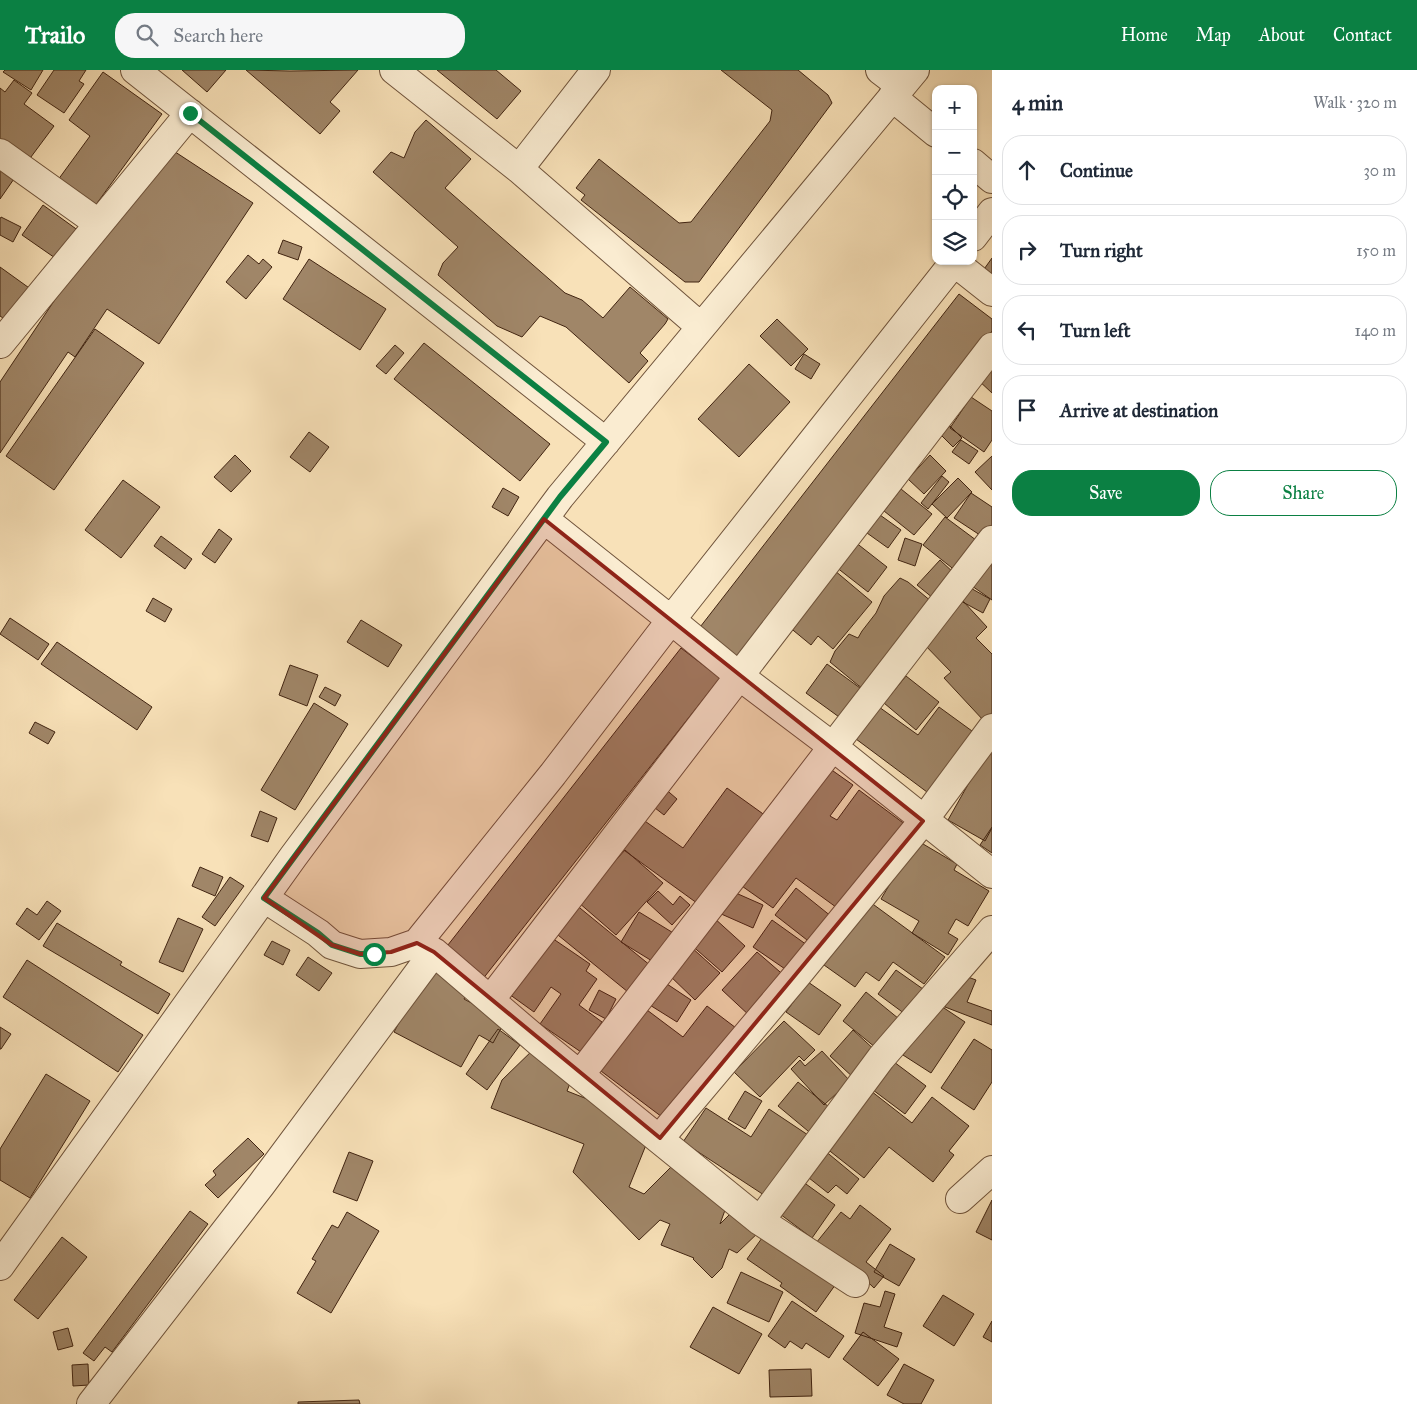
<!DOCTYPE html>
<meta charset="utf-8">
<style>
body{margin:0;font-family:"IM FELL Great Primer",serif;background:#f6f6f7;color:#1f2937}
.controls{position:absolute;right:15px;top:15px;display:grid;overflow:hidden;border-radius:10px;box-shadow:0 1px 4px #0004}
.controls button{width:45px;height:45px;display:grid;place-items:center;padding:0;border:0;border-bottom:1px solid #e0e1e3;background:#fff;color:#1f2937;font:25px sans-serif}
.stop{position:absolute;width:15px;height:15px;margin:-11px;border:4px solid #0b8043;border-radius:50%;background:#fff}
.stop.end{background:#0b8043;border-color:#fff;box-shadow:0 1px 5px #0008}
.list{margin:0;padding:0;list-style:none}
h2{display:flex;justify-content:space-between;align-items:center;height:65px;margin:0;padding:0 20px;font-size:21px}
h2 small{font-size:16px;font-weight:400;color:#747a83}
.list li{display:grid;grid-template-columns:32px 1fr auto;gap:15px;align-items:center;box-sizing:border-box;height:70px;margin:0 10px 10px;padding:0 10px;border:1px solid #e0e1e3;border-radius:20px}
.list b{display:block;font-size:19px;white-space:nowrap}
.list em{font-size:16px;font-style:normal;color:#747a83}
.actions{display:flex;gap:10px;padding:15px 20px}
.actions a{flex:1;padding:11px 0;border:1px solid #0b8043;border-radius:20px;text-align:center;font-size:18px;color:#0b8043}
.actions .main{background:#0b8043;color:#fff}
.icon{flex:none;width:28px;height:28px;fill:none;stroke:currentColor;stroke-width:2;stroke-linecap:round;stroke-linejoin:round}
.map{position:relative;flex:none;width:992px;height:1334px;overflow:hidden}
header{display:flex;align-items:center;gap:30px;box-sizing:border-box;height:70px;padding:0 25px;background:#0b8043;color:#fff}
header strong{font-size:24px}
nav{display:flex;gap:28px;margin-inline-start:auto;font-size:18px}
.search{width:350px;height:45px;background:#f6f6f7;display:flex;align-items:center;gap:12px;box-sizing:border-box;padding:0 18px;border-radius:20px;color:#747a83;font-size:19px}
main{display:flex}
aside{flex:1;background:#fff}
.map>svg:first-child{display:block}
.building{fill:#a08668;stroke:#412411}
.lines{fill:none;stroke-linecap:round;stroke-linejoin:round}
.street-casing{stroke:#6f533b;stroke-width:30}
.street{stroke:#faecd1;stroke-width:28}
.route{stroke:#0b8043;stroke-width:6}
.marked{fill:#8f2418;fill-opacity:0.2;stroke:#8f2418;stroke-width:4;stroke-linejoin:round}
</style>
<header>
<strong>Trailo</strong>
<div class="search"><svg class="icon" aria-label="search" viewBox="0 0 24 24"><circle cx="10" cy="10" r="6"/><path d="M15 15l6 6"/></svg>Search here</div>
<nav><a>Home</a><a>Map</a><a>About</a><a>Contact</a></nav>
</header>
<main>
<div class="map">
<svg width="992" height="1334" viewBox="0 0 992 1334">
<rect width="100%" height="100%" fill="#f8e1b8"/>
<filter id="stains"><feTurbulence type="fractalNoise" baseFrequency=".004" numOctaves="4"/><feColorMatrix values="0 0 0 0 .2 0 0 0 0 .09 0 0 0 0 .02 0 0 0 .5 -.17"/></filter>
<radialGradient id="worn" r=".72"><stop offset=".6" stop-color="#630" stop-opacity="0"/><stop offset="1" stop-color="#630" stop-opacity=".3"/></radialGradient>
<!-- building -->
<path class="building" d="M5,0h38l-12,20 -28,-18z
M54,0h32l-7,11 5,3 -20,29 -27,-18z
M182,0h44l-19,22z
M246,0l44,1 68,-1 -28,32 10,9 -20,23z
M437,0h59l25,21 -24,28z
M721,0h77l30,25 4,8 -133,179h-14l-104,-82 4,-5 -9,-7 23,-29 80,64 12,-1 79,-101 2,-11z
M103,2l59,42 -70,96 -37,-26 35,-48 -21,-16z
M14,10l18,13 -8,11 30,22 -29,39 -25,-19v-58l5,4z
M426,50l45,39 -26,29 120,105 17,7 21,18 27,-31 38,32 -3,5 -25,29 8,8 -19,22 -63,-56 -26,-11 -18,21 -25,-11 -59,-51 5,-12 15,-16 -85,-75 18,-20 13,6 11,-26z
M160,72l93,61 -94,141 -52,-35 -32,48 -7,-5 -68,101v-71z
M0,95l16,11 -16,23z
M43,135l36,26 -21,29 -36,-25z
M1,147l20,10 -8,15 -13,-7v-16z
M283,170l19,7 -4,13 -20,-7z
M248,185l11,9 4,-5 9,8 -26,32 -20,-17z
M992,188v22l-10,-8z
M309,189l77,50 -26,41 -77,-51z
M0,197l32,23 -23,32 -9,-6z
M959,224l33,25v12l-257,329 -38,-29z
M777,249l31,30 -17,17 -31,-30z
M95,259l49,34 -90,127 -48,-34z
M424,273l126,101 -30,37 -126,-102z
M395,275l9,8 -18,21 -10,-8z
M804,284l16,10 -9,15 -16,-10z
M992,292v31l-15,-14z
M749,294l41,38 -51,55 -41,-38z
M971,327l21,14v29l-8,12 -34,-24z
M950,356l12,12 -9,9 -12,-12z
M309,362l20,15 -19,25 -20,-15z
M961,370l17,11 -9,13 -17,-12z
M235,385l16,16 -20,21 -17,-15z
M930,385l16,16 -22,23 -16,-15z
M992,386v34l-17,-18z
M942,406l7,6 -21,27 -7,-6z
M958,408l14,14 -25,26 -15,-14z
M123,410l37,27 -39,51 -36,-28z
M503,418l16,9 -11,19 -16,-9z
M901,419l31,25 -18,21 -30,-24z
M971,423l21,14v22l-6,10 -32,-21z
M880,445l21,15 -13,18 -21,-15z
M945,447l39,29 -23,29 -38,-30z
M219,459l13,10 -17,24 -13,-9z
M161,466l31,23 -7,10 -31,-23z
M905,468l17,6 -7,22 -17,-6z
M855,472l32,25 -19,25 -32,-25z
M992,488v42l-20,-14z
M940,490l15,14 -22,24 -16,-13z
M834,500l38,32 -39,47 -15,-13 -7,9 -23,-19z
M900,508l8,4 30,25 -69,83 -10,-4 -29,-24 5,-11 14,-17 9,4 4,-7 14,-18 8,-17z
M967,516l23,13 -7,14 -24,-13z
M153,528l19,11 -7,13 -19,-11z
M963,531l24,26 -11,11 16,16v59l-8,8 -40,-43 7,-6 -30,-31z
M10,548l39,26 -11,16 -38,-26z
M361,550l41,25 -14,22 -41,-25z
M57,572l95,65 -15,23 -96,-66z
M681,578l39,30 -238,302 -38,-30z
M827,594l40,29 -21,29 -40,-29z
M290,595l28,10 -11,31 -28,-11z
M906,606l33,26 -23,28 -32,-27z
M325,617l16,8 -6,11 -16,-9z
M314,633l34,21 -53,86 -34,-20z
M879,637l39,28 21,-28 44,32 -52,56 -75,-56z
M35,652l20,10 -7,12 -19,-11z
M992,672v86l-7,13 -37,-21z
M826,696l27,19 -23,31 7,4 22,-30 51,38 -70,82 -44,-32 -23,30 -34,-24z
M663,717l14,12 -13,16 -14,-11z
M727,718l39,28 -65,90 -80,-58 21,-29 41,29z
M260,741l17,7 -9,24 -17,-6z
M992,757v26l-12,-8z
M918,771l39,23 -3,6 35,21 -21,35 -12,-7 -8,14 10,6 -10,16 -36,-22 7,-12 -38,-22 16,-27 2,1z
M625,780l38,33 -47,52 -38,-33z
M200,797l23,10 -8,19 -23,-10z
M230,807l14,9 -29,40 -13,-9z
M796,818l41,33 -21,26 -41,-32z
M729,820l34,15 -10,23 -34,-15z
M658,821l15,14 7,-9 10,9 -18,20 -25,-23z
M47,831l14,10 -22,29 -23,-16 11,-16 10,7z
M870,832l75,55 -21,27 -31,-22 -14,19 -13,-9 -11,15 -31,-22z
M575,834l76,62 -23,26 -75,-61z
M639,842l36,22 -18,30 -36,-22z
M713,847l32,29 -23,26 -33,-29z
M178,848l25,11 -20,43 -24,-10z
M772,850l35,25 -19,26 -35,-24z
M57,853l65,39 -2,3 50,29 -12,20 -115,-68z
M549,866l41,28 -4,7 11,8 -18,26 23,17 -21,30 -41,-28 21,-30 -10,-7 -17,25 -25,-18z
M272,871l18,9 -7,15 -19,-10z
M691,877l29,26 -25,27 -28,-27z
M757,882l30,26 -36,39 -29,-27z
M308,887l24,16 -13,18 -23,-16z
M27,890l116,75 -25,37 -115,-75z
M428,898l41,22 -5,9 41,22 -12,22 -14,-8 -18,32 -67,-35z
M896,900l27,19 -18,25 -27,-20z
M957,903l19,7 -9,22 25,9v14l-47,-18z
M661,910l30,20 -14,22 -32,-20z
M808,912l33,23 -22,30 -33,-23z
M599,920l17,9 -10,20 -17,-9z
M866,922l38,31 -23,29 -38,-31z
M639,934l44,33 24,-31 33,25 -70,92 -77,-58z
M938,934l27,18 -34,51 -28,-18z
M784,951l31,29 -11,11 -5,-5 -39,41 -26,-25z
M0,957l11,7 -10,15h-1z
M498,959l22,16 -33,45 -21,-16z
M853,960l25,23 -23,26 -25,-23z
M974,969l18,11v32l-18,28 -33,-22z
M538,975l34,33 -5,13 53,21 28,28 -19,47 15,7 34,-34 51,39 -9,25 19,-19 23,24 -25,24 -8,-4 -7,19 -10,10 -19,-19 1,-1 -33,-13 9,-21 -10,-4 -21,20 -66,-68 11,-28 -93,-36 11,-28z
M822,981l28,30 -26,24 -33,-36 9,-9 5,6z
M894,992l32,24 -21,28 -32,-24z
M46,1004l44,27 -60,97 -30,-18v-31z
M798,1012l36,29 -20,25 -36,-30z
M745,1021l17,10 -17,28 -17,-10z
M871,1021l41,32 20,-26 37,29 -20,25 5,4 -21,27 -44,-35 -25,31 -38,-30z
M706,1038l45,29 18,-28 39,26 -41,62 -84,-55z
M248,1068l16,16 -46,44 -13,-13 11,-10 -3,-4z
M824,1080l35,29 -12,15 -11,-9 -8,8 -24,-19z
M349,1082l24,9 -16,40 -24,-9z
M799,1109l36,26 -23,33 -36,-27z
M992,1130v40l-16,-8z
M860,1135l31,24 -25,33 18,14 -10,12 -22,-21 -36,-24 25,-31 9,7z
M190,1141l18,13 -96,128 -7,-5 -11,14 -11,-8z
M347,1142l32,19 -48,82 -34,-20 19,-32 -4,-2 20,-34 6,3z
M767,1161l71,50 -22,31 -36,-26 2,-3 -35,-24z
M62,1167l25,20 -49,62 -24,-19z
M890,1174l25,15 -16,27 -25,-14z
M741,1202l42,20 -14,30 -42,-19z
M885,1221l10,3 -11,33 18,6 -5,14 -42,-14 9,-30 16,4z
M943,1225l31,19 -20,32 -31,-20z
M792,1231l52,35 -15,22 -23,-15 -4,6 -12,-8 -5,7 -17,-12z
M713,1237l49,27 -23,40 -49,-27z
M992,1251v21l-9,-5z
M68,1258l5,18 -15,4 -5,-18z
M863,1262l36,27 -21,27 -35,-27z
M88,1294l1,21 -16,1 -1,-21z
M904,1294l30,16 -13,24h-17l-17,-9z
M811,1299l1,27 -42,1 -1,-27z
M359,1330l1,4h-62v-2z"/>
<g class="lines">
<defs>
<path id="street" d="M135,0l471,372
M394,0l125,99 182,158
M880,0l21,16
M892,27l44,36
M0,83l98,70
M973,93l19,16
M519,99l77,-99
M973,167l19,-25
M954,192l38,30
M0,274l190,-231
M544,449l127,101 67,55 94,71 160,128
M264,828l54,35 14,12 28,9 31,-2 26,-9 17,9 105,90 221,179 95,62
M417,873l136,-169 118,-154 284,-359
M491,929l501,-652
M580,1005l412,-535
M660,1068l138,-164 125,-153 69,-93
M960,1129l32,-29
M760,1151l121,-163 111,-128
M0,1196l293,-409 267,-360 355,-427
M91,1334l170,-219 173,-233"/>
</defs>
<!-- street casing -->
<use href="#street" class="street-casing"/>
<!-- street -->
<use href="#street" class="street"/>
</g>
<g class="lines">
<!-- route -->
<path class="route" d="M190,43l416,329 -46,55 -296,401 54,35 14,12 28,9h14"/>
</g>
<!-- marked area -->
<path class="marked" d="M544,449l379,302 -263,317 -226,-186 -17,-9 -26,9 -31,2 -28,-9 -68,-47z"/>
<rect width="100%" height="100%" filter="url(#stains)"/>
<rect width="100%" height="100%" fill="url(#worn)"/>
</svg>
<div class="controls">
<button>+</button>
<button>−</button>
<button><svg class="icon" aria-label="locate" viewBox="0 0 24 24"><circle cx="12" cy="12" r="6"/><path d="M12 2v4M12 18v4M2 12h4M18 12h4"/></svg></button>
<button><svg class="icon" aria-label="layers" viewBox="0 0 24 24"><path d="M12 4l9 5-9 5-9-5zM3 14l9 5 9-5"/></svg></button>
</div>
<div class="stop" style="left:374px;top:884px"></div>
<div class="stop end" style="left:190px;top:43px"></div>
</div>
<aside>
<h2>4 min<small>Walk · 320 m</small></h2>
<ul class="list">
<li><svg class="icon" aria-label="ahead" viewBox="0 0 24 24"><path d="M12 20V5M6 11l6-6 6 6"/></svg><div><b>Continue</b></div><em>30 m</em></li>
<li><svg class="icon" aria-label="right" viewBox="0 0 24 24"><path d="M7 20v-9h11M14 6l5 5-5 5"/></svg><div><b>Turn right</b></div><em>150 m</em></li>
<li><svg class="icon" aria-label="left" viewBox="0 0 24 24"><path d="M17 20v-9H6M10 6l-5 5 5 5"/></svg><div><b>Turn left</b></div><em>140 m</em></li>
<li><svg class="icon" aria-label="arrive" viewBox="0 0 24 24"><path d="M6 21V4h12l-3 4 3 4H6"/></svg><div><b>Arrive at destination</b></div></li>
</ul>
<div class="actions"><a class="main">Save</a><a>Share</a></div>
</aside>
</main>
